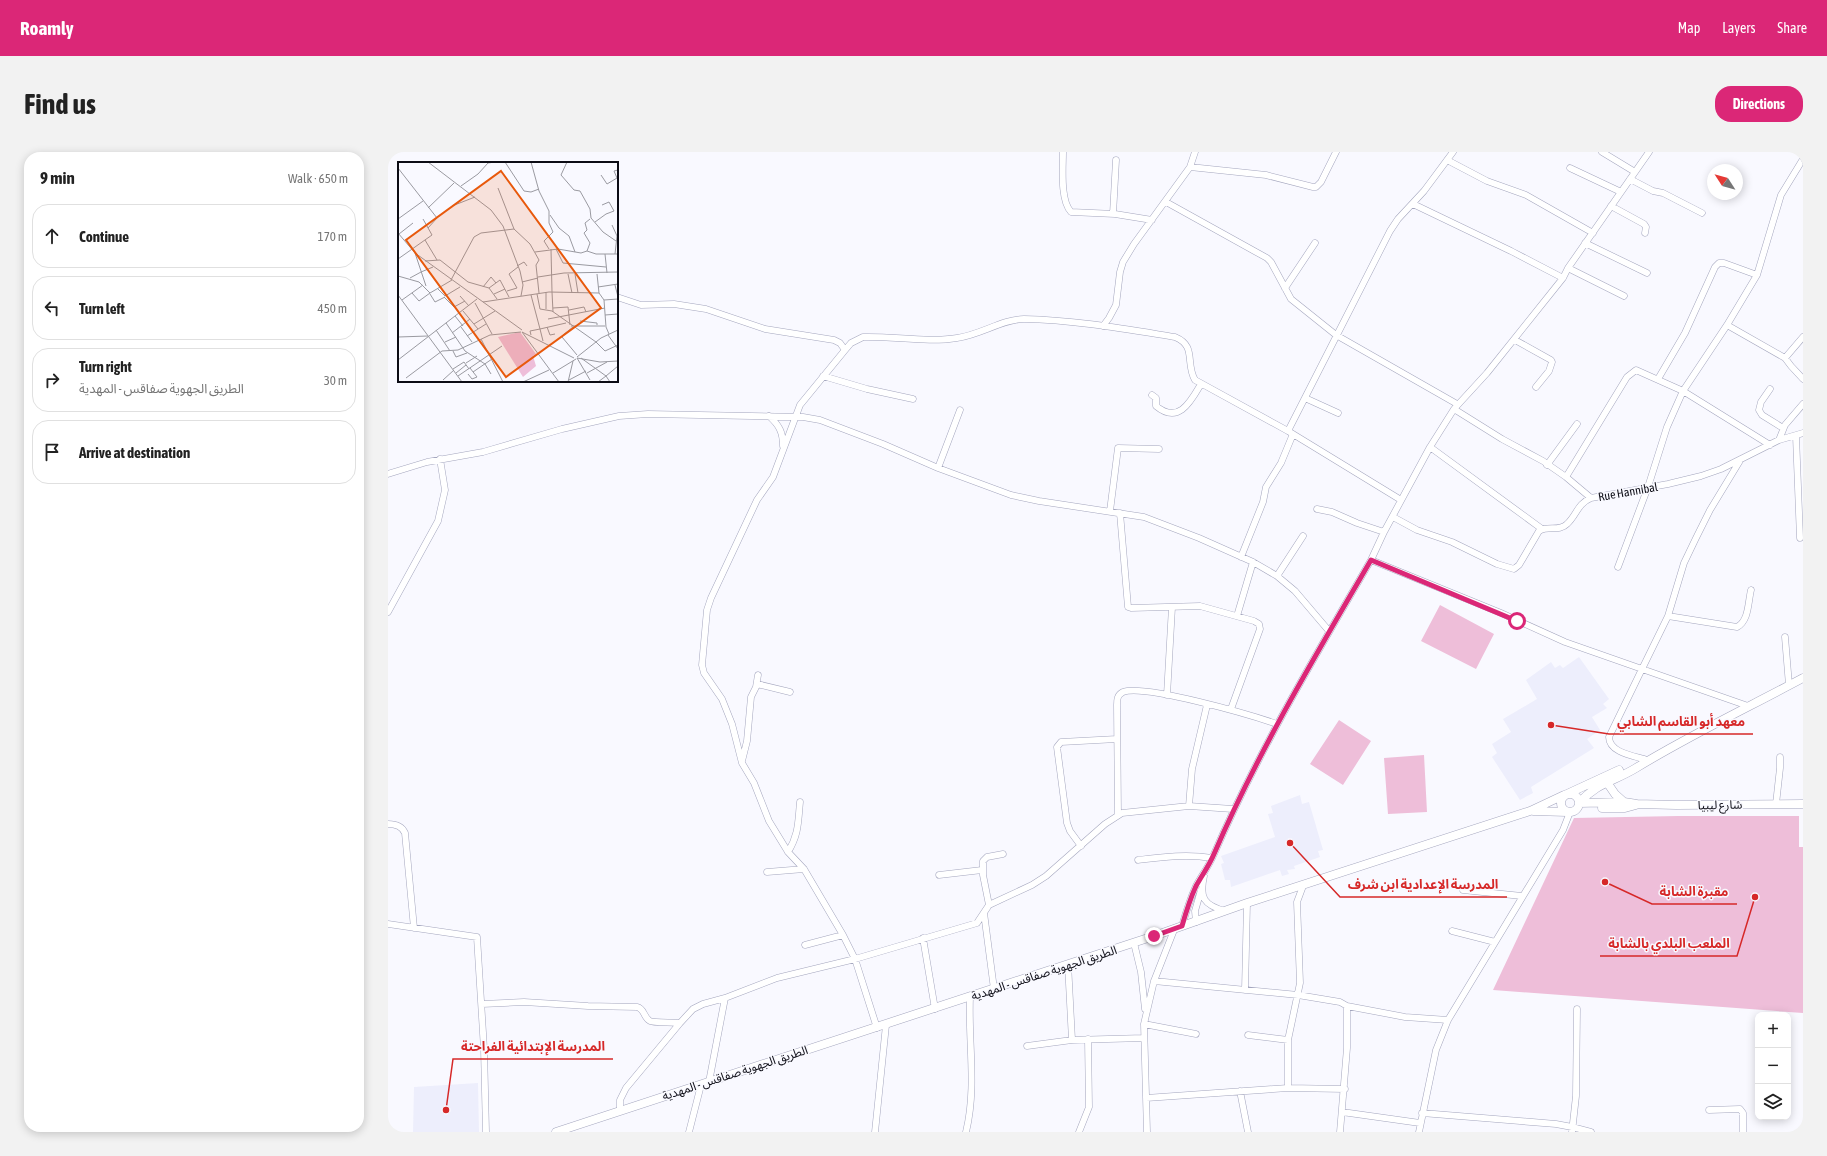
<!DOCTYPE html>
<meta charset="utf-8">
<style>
body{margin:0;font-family:"Asap Condensed","Noto Sans Arabic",sans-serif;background:#f2f2f2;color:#222}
.controls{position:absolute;right:12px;bottom:12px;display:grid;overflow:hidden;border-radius:8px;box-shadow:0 2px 10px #0003}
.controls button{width:36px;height:36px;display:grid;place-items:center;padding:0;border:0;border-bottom:1px solid #e0e0e0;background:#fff;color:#222;font:20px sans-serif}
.compass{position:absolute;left:1319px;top:12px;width:36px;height:36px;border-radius:50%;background:#fff;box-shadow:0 2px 10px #0003;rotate:306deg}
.stop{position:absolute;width:12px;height:12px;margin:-9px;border:3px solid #db2777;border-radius:50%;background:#fff}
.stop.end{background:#db2777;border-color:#fff;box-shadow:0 1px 4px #0008}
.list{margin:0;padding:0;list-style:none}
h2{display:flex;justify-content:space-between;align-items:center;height:52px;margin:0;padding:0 16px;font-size:17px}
h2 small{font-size:13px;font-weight:400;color:#767676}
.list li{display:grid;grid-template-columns:26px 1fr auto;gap:12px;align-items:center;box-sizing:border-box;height:64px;margin:0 8px 8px;padding:0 8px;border:1px solid #e0e0e0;border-radius:16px}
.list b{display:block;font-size:15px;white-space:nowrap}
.list p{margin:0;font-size:13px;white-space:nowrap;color:#767676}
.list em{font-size:13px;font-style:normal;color:#767676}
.icon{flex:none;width:22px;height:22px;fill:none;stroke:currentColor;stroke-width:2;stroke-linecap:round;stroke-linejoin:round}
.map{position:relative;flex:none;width:1415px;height:980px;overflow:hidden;border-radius:16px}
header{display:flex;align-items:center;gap:24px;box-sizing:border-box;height:56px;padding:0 20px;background:#db2777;color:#fff}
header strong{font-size:19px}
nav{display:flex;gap:22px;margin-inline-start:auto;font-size:14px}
.intro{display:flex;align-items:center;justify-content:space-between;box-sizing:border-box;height:96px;padding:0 24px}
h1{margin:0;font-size:28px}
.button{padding:10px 18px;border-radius:16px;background:#db2777;color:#fff;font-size:14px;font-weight:700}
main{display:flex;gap:24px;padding:0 24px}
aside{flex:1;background:#fff;border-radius:16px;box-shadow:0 2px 10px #0003}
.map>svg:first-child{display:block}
.built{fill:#edeefc}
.green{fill:#eebed9}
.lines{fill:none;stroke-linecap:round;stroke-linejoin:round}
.minor-casing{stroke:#a4a6be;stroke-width:7}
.major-casing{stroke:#a4a6be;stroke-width:9}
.minor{stroke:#fff;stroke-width:6}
.major{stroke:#fff;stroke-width:8}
.route{stroke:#db2777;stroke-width:5}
.labels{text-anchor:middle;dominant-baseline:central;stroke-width:3;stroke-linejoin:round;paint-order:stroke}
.street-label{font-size:12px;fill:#0c0c15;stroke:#f9f9ff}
.inset-road{fill:none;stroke:#9a9aa1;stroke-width:1}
.view{fill:#e8590c;fill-opacity:0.15;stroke:#e8590c;stroke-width:2}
.inset-edge{fill:none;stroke:#0c0c15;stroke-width:2}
.leader{fill:none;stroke:#d62828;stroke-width:1.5}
.callout-dot{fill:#d62828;stroke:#f9f9ff;stroke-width:1.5}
.callout-label{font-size:13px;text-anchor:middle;font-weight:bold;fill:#d62828;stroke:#f9f9ff;stroke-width:3;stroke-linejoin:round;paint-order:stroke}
</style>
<header>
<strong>Roamly</strong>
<nav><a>Map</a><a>Layers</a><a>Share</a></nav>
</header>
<div class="intro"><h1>Find us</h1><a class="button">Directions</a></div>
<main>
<aside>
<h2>9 min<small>Walk · 650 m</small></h2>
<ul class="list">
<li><svg class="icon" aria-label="ahead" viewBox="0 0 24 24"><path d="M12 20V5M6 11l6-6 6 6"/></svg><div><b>Continue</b></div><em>170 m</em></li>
<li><svg class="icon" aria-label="left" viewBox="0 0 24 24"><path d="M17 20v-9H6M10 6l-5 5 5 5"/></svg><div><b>Turn left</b></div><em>450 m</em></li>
<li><svg class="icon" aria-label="right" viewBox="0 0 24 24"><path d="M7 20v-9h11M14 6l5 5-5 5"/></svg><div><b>Turn right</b><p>الطريق الجهوية صفاقس - المهدية</p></div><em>30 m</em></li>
<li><svg class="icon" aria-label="arrive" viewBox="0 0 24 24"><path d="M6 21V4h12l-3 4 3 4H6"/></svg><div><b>Arrive at destination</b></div></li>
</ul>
</aside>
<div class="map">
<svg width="1415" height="980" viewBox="0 0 1415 980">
<rect width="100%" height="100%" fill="#f9f9ff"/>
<!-- built -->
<path class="built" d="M1191,505l30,42 -6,5 4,4 -15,9 8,13 -13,9 7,9 -63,39 2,6 -13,7 -28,-43 5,-4 -5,-9 19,-12 -8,-13 34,-20 -11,-19 25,-18 4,6 5,-3 3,3z
M912,643l2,9 7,-2 14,48 -5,1 2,6 -26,9 1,3 -8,1 2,4 -7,2 -2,-6 -49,17 -1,-7h-5l-4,-16 3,-1 -3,-7 54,-19 -7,-23 5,-1 -2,-7z
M90,931l1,49h-66l1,-45z"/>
<!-- green -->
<path class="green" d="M1052,453l54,29 -18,35 -55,-28z
M951,568l32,21 -28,44 -33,-21z
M1036,603l3,57 -39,2 -4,-56z
M1290,664h121v31h4v166l-310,-23 81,-172z"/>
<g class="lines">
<defs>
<path id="minor" d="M675,0c0,16 -3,48 8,60l44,2 37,6
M1214,0l33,20
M1059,8l40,21 39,14 67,38
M802,15l76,8 47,12h3l5,-5 15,-30
M1182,16l51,24
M1242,27l23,12 10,2 39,20
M778,50l101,56 4,4 20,37 45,36 121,69
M1025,52l98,47 52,27
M1223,54l33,18 2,3 -1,6
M725,62l3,-54
M1197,91l62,30
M1180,116l56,28
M897,136l30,-45
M229,145l24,8 33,-1 32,5 59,20 69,11 6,3 5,7
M1339,173l58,33 6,8 12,13
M715,174l6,-8 7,-13 4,-33 3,-10 11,-18 56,-77 5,-15
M1127,188l36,20 1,2 -3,9 -13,16
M1397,206l18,-21
M435,224l44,13 46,10
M1270,227l27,-46 30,-66 4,-4h5l33,12
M1382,237l-9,13 -2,8 3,5 21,13
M764,243l4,3v8c23,19 35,-5 45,-22
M917,246l33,15
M1066,257l48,30 41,22 23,16 25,21
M381,264c10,9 14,16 14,30
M900,279l102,-200 8,-12 26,-28 29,-39
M1408,284l4,102
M1391,288l6,-15 18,-21
M1042,295l112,82
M1353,307l-31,51 -14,28 -12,25 -16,53 -26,53 106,37
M1159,313l30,-41
M550,316l22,-58
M0,322l39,-12 56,-10 79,-23 57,-13 29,-2 155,3 17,3 63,24 55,24 73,27 28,6 105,16 55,21 54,24 24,14 18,15 34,40
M1178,325l61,-100 9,-7 47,21 87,54
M929,357l15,3 25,11 27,9
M722,359l8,-63 41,1
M732,361l8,94 3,1 69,-2 54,15 5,3 1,5 -29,80
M1005,365l24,13 35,12 45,22 17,5 5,-4 20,-34c9,-6 20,1 28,-7 10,-9 10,-20 24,-26l77,-14 33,-8 20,-7 58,-29 24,-7
M853,405l22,-55 3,-15 15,-24 12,-29
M983,408l130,53 64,29 77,27 -33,68c0,16 26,19 38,23
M1230,415l30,-80 19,-60 16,-36 44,-66 30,-50 24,-80 22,-36
M889,424l26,-40
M0,460l50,-91 7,-31 -5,-31
M849,464l16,-54
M1280,464l69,11c12,-6 11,-25 14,-37
M1397,485l4,48
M369,532l33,8
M779,543l5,-88
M354,609l5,-20 4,-44 5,-10 2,-12
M1388,652l4,-36v-11
M801,654l3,-37 15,-64
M730,663l-1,-110c0,-5 0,-10 6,-13 22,-8 128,23 154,32
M0,672c8,0 14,2 17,9l9,95
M693,694l-11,-15 -3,-8 -10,-76 4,-5 56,-3
M400,700c11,-18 10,-30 12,-50
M750,708c25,-3 49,-6 74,-2
M379,720l37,-3
M551,723l43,-5
M816,724c-5,22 0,29 21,35
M1075,738l59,6
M601,753l-6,-30v-14l4,-4 16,-3
M596,761l10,76
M808,770l-1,-11 6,-21
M0,772l89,13 7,112 2,83
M794,774c4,-14 8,-27 14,-40 6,-11 13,-20 18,-32 44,-102 101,-198 157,-294l13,-28 46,-85 24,-38 33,-36 76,-95 5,-10 81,-116
M1064,779l43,11
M535,786l12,71
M746,791l7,29 4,37
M417,793l38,-10
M680,812l4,76
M766,829l144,14 42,7 7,4 58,11 43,3
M857,838l2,-87
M94,852l42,-2 64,4 49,1c8,2 6,10 13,14 3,2 24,1 30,2
M756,872l52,10
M489,876l-22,-69 -12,-24 -39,-66 -16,-17 -19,-31 -15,-38 -12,-20 -10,-39 -10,-25 -18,-26 -2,-8 5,-55 4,-12 46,-98 16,-23 27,-72 45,-55 6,-7 12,-6c31,-1 64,6 94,1 23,-3 46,-19 67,-19 51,1 101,10 151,18 22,9 10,26 20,43l93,51 113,69
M860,883l40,5
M639,894l45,-6 72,-2
M321,930l16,-84
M900,936v-48l12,-57 -3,-81 6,-16
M852,939l8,41
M758,946l142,-10 57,1
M1321,958l31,-1 3,4v19
M232,959v-11l6,-12 54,-65 13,-14 10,-5 22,-6 52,-20 78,-19 122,-36 12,-18 43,-20 14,-9 59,-52 17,-11 67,-7 44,3
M954,960l78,11
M1034,961l134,11 16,3 19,5
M301,980l12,-47
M487,980l11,-107
M578,980c11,-45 2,-90 4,-135
M691,980l10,-25 -1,-68
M759,980l-3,-108 10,-43 20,-51
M952,980l7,-84v-42
M1031,980l17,-82 12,-30 115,-190 7,-18
M1184,980l4,-36 1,-87"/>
<path id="major" d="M1216,626l11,16 9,8
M1173 651a9 9 0 1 1 18 0a9 9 0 1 1-18 0Z
M1179,642l52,-24
M1191,651c19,-21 34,-21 57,-35 54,-33 111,-60 167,-90
M1191,651l45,-1 13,2 39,1 127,-1
M1214,656h23l11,-3
M1145,659l34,1
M168,980l598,-196 93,-33 283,-92 34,-16"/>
</defs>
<!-- minor casing -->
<use href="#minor" class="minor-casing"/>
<!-- major casing -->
<use href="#major" class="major-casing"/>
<!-- minor -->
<use href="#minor" class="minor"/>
<!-- major -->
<use href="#major" class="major"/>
</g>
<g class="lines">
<!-- route -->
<path class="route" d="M766,784l28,-10c4,-14 8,-27 14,-40 6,-11 13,-20 18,-32 44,-102 101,-198 157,-294l146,61"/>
</g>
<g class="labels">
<!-- street labels -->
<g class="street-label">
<text transform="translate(1240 340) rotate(-10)">Rue Hannibal</text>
<text transform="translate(1332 653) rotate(-1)">شارع ليبيا</text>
<text transform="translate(656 821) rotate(-18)">الطريق الجهوية صفاقس - المهدية</text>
<text transform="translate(347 921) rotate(-18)">الطريق الجهوية صفاقس - المهدية</text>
</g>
</g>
<!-- overview -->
<g transform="translate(10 10)">
<rect width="220" height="220" fill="#f9f9ff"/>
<path d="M122,170l16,22 -3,2 3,10 -13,11 -25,-40z" fill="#eebed9"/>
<path class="inset-road" d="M30,0l63,48 12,16 17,45 3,14 -2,11M107,0l19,29 7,1 8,-3M133,0l8,29 10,20v12l4,9 -9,9 5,8M169,0l-6,13 13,15 6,1 10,18 1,9 12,14 13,9M0,6l39,50 -9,10M203,13l6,9 10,-6 -3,-7 4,-1M63,24l17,-12 10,-11 7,-1M100,26l16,41M54,44l23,-9M30,46l26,-25M152,53l9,13 10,8 6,16M0,57l25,-18M197,60l11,-8 8,-3 -5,-9 -7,3M214,63l5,11 -2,18M0,71l17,20 107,77M1,72l14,-11M27,78l12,20M153,87l1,43M158,87l7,14 43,4M189,89l9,3h22M137,90l23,-3 23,4 6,-2 3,-8 -6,-10 3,-3 -2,-7 5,-4M17,91l11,33M207,92l2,19M0,97l34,-24 -9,-16M27,99l15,-1 28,22 21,6 8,11M119,104l7,-4 3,4M23,110l12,-5M170,112l4,19M177,112l3,19M199,112l2,19 5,7 2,27 3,7M0,114l21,6 11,11 22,-13M140,115l26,-4 54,-1M12,116l11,-6M53,118l23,-43 7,-4 33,-4 16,15 9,16 -3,5 3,28M124,120l16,-4M217,123l3,12M85,125l8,-10 5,6M200,125l20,-3M91,126l11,-8 9,17M40,127l7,7 15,-9M109,129l10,-3 -8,-14 9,-7M154,130l1,20M14,131l7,8 11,-8M32,132l5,8 10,-5M96,132l11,-5M139,132l3,15 12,2 44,31M0,133l64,87M133,133l9,34 -10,2 1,4M62,134l9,10M46,135l10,10 11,-6M4,138l21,-15M206,138l14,-1M85,140l66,-10 50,1M77,141l17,31M155,146l15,-1 2,18M148,147v-17M171,148l15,-3 2,5M65,149l15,18M207,153l13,-1M57,154l8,10M150,157l57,-11M182,159l17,2v2M48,161l19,28 20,13 6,10M76,162l21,-13M173,164h34M63,165l11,15M149,165l3,8 5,-1M38,168l14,21M124,170l37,50M124,170l52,26M54,171l18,-14M165,173l10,-8M210,173l10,14M69,174l19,-12M0,175l30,-1M164,175l15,18M83,177l22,43M145,179l-3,-12 26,-6M47,180l11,-5M198,180l9,9 13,-6M55,189l3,6 11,-4M179,195l24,-19 17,-8M179,196l23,4 18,-1M179,196l13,22M183,196l25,18 12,-10M0,198l79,-61M68,201l11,-7M55,207l11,-7 5,7M75,210l19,-13M58,211l10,-8M155,211l23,-14M189,211l20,-11M70,212l4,5 5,-2 -7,-9M60,214l44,-30M8,216l36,-27 16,-1 32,-15 31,-3M45,218l11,-10M171,218l17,-9M125,220l26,-12M170,220l5,-21M200,220l8,-6 4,6"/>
<path class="view" d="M103,9l100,137 -95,69 -100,-137z"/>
<rect width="220" height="220" class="inset-edge"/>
</g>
<!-- callouts -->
<path class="leader" d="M1163 573L1221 582H1365M902 691L952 745H1119M1217 730L1264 752H1349M1367 745L1349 804H1212M58 958L65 907H225"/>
<g class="callout-dot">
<circle cx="1163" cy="573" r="4"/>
<circle cx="902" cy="691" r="4"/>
<circle cx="1217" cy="730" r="4"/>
<circle cx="1367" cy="745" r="4"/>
<circle cx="58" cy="958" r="4"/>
</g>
<g class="callout-label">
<text x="1293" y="574">معهد أبو القاسم الشابي</text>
<text x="1035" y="737">المدرسة الإعدادية ابن شرف</text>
<text x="1306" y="744">مقبرة الشابة</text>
<text x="1281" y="796">الملعب البلدي بالشابة</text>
<text x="145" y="899">المدرسة الإبتدائية الفراحتة</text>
</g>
</svg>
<div class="controls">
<button>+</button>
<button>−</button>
<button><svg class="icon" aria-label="layers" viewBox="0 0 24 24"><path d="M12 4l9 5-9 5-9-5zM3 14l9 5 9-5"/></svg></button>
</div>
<svg class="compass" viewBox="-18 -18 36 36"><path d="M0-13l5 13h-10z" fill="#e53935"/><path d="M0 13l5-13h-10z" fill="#767676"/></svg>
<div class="stop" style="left:1129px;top:469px"></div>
<div class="stop end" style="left:766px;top:784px"></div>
</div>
</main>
